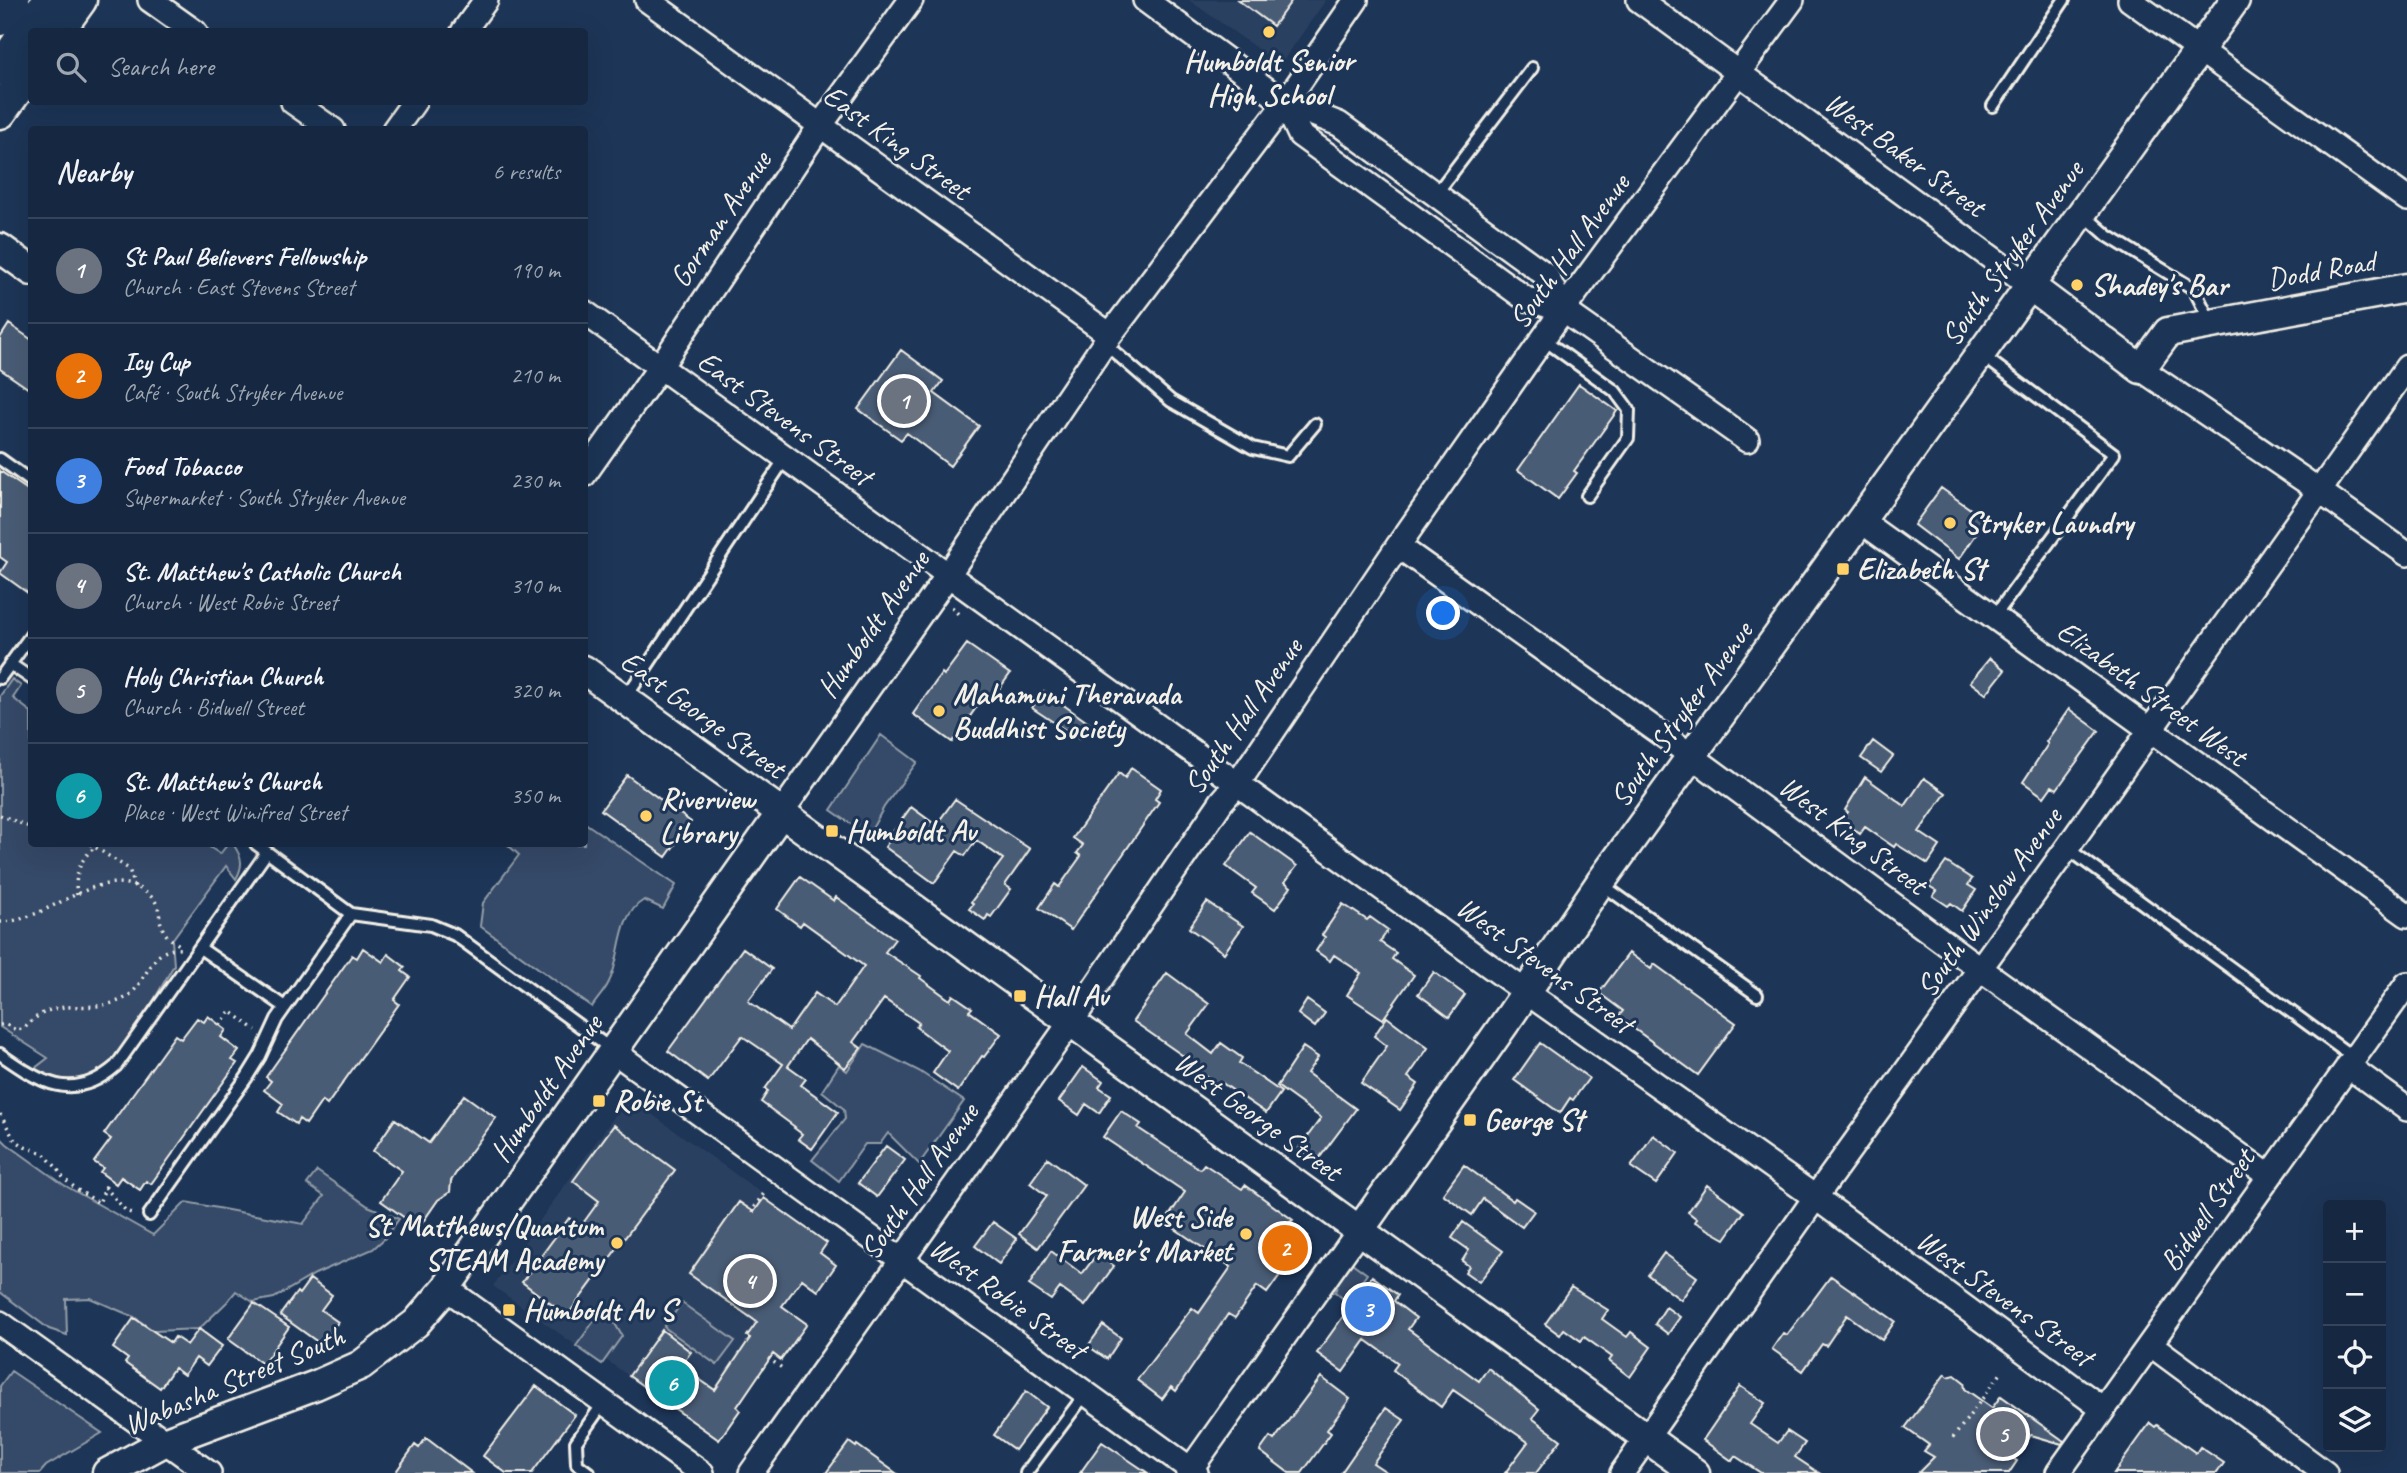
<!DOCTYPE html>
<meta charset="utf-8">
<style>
body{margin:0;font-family:Caveat,sans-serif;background:#23344c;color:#f1f3f6}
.controls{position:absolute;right:21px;bottom:21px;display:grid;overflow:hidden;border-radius:7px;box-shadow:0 7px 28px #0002}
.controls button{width:63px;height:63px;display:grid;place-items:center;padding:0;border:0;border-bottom:2px solid #35445a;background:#162841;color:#f1f3f6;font:35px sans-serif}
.you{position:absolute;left:1444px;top:614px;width:24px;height:24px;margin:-18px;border:5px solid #fff;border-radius:50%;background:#1a73e8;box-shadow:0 0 0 10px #1a73e833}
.badge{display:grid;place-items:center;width:46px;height:46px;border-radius:50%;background:#8abfa5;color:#fff;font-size:23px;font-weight:700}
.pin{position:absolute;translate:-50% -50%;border:4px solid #fff;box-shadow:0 2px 7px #0006}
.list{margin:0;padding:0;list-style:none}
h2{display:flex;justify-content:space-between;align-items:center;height:91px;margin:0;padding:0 28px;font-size:30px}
h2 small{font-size:23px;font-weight:400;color:#9ea6b1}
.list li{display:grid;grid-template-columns:46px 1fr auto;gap:21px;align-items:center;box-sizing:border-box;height:105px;padding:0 28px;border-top:2px solid #35445a}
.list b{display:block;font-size:26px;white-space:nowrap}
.list p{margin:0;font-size:23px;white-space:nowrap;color:#9ea6b1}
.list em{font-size:23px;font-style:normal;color:#9ea6b1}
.icon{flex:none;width:38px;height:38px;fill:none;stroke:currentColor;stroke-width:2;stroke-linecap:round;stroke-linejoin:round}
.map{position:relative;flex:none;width:2407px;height:1473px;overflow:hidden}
.search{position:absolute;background:#162841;box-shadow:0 7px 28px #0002;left:28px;top:28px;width:560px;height:77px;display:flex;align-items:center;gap:18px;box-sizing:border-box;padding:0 24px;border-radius:7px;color:#9ea6b1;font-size:26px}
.panel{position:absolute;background:#162841;box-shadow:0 7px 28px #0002;left:28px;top:126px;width:560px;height:721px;border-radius:7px}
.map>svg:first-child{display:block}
.built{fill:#2a4060}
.green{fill:#354a67;stroke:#949ea8;stroke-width:2}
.building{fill:#485b74;stroke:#f4f1e8;stroke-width:2}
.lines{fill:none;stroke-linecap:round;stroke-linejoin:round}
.service-casing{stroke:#f4f1e8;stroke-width:16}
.minor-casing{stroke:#f4f1e8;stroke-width:28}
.tertiary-casing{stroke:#f4f1e8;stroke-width:33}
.secondary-casing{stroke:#f4f1e8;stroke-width:37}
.path{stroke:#f4f1e8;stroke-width:3.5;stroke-dasharray:2 5;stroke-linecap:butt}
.service{stroke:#1d3557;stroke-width:10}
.minor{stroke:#1d3557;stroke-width:23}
.tertiary{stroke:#1d3557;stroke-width:28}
.secondary{stroke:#1d3557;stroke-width:32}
.poi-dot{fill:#ffd166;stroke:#1d3557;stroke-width:2.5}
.labels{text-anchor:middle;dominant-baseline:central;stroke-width:6;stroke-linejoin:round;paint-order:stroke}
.poi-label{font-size:30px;font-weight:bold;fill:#f4f1e8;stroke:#1d3557;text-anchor:start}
.street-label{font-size:30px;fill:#f4f1e8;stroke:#1d3557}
</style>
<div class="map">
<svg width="2407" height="1473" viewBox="0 0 2407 1473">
<rect width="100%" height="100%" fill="#1d3557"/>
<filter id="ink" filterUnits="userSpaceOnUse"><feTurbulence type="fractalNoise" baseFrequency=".0143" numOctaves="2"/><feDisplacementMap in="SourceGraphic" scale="14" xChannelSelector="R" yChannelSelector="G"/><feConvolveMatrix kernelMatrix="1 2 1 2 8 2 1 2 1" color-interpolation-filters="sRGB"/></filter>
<g filter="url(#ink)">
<!-- built -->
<path class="built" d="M1189,0h137l-46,65z
M628,1097l135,97 1,4 -10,14 -15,-10 -49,72 67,48 -10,14 25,18 -36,5 -21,31 -35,-24 10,-14 -28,-21 -33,45 -23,-16 -4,4 -109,-78z"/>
<!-- green -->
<path class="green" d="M12,679l9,7 -8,12 18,14 1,132h173l15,10 8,-10h5c9,13 11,21 3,35l-10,-13 -54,74 2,25 -58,101 -12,11 -43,10 -27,-18 14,-11 -48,-31v-331z
M881,735l36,27 -33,45 -16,29 -37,-26z
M585,823l91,62 -13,24 -19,-9c-29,17 -21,58 -36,84 -4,8 -11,15 -16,23l-112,-81 3,-23 36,-48 -11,-10 1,-1h75z
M865,1044l54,27 45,30 -45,63 -31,-31 -8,11h-15l-26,37 -27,-21 33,-41 -1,-10 -22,-18 17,-26 8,6z
M0,1137l7,7 57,41 89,50 33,-33 117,22 21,-28 -17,-12 10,-13 51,35 31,13 -14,19 -12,11 -58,25 -41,24 -21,4 -17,-11 -9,11 -28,27 -45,2 -20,-14 -44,-19 -24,1 1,36 -18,-6 -49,-37z
M1352,1263l15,11 -20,28 -12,-10 4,-11z
M682,1303l53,38 -18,24 -53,-38z
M605,1306l17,30 -20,28 -26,-18z
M11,1371l91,62 -56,33 -6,7h-40v-87z"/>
<!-- building -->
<path class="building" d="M1238,0h54l-19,26z
M9,324l23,16v51l-32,-22v-31z
M901,350l42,31 -9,12 45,33 -29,40 -43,-33 -6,7 -43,-31z
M1579,384l38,27 -43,60 3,2 -19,26 -40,-29z
M0,471l32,22v103l-32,-23 7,-11 -7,-5z
M1941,488l45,32 -27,39 -45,-34z
M967,644l43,30 -19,26 -6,-5 -33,47 -39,-28 29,-41 2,2z
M1990,658l15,12 -19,24 -16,-12z
M1044,691l46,33 -11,15 -47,-31z
M2069,709l30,22 -42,58 -5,-3 -8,11 -21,-15 25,-38 -2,-2z
M1873,741l20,15 -12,16 -20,-14z
M1131,768l30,21 -6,10 4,3 -88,128 -32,-22 16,-24 4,3 22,-31 -4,-3 6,-8 -10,-7 46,-65 6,5z
M627,775l64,47 -25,35 -65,-47z
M1865,777l40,29 19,-28 22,15 -27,39 21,14 -12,18 -32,-20 -2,3 -29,-20 -5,7 -18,-13 6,-9 -3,-2z
M955,799l75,50 -25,36 6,4 -20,28 -3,-2 -3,5 -16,-11 4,-5 -2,-2 32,-43 -27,-19 -11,16 -8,-5 -23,32 -49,-36 4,-6 -2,-1 24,-33 25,18z
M1250,832l47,34 -12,16 6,5 -16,22 -23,-16 4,-5 -30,-22z
M1946,862l26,17 -4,6 8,5 -14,21 -11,-8 -3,3 -15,-10 4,-5 -8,-5z
M800,877l34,24 2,-4 59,42 -10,13 36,24 -1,2 30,22 3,-5 19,13 -3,3 32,23 -17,23 -2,-1 -24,35 -25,-18 15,-22 -32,-24 3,-4 -35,-24 -31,43 8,6 -16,20 -38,-29 -19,27 18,13 -5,6 37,27 -26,37 -14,-10 4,-5 -8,-6 1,-1 -34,-25 7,-11 -3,-2 18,-25 -41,-28 -34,45 -40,-30 75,-103 29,21 -24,32 41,29 26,-37 20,14 29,-41 -61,-44 -3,4 -23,-17z
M1207,902l36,24 -19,27 -35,-25z
M1343,904l24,16 3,-3 18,13 -8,12 16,11 -4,6 22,16 -31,44 -36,-24 14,-22 -27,-18 -4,6 -14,-10 9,-14 -3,-2z
M363,948l20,14 5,-8 17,13 -3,4 8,6 -16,23 5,4 -72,101 -5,-4 -16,23 -7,-5 -3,5 -18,-12 5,-8 -19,-14 7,-9 -5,-4 86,-122 5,3z
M1629,953l22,16 3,-5 82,59 -38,52 -80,-58 5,-6 -24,-18z
M1434,972l31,23 -16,22 -31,-23z
M1167,973l42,31 -22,30 26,20 8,-11 21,15 -3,5 42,29 -15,21 -44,-30 -2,3 -20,-14 2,-3 -69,-48z
M1307,1000l18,13 -10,14 -17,-13z
M208,1016l18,14 -5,7 18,14 -7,9 5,3 -86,121 -5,-3 -6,9 -19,-13 -5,7 -16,-12 3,-4 -9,-6 17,-23 -7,-5 71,-99 6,4 16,-21 7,4z
M1387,1017l41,31 -20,29 10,7 -18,26 -39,-27 26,-37 -13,-10z
M1540,1043l49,35 -16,22 -3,-2 -10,15 -46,-33z
M1303,1047l15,10 -11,16 49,36 -39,52 -18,-13 22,-30 -44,-32z
M1083,1067l20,14 -4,6 12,8 -12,18 -13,-9 -7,11 -20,-14z
M464,1095l32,23 -35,47 -10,16 -1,11 -12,8 -16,23 -7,-5 -3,5 -31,-22 21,-30 -29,-20 22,-32 34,24z
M1121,1111l20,13 -3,4 62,41 4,-5 38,25 3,-4 48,35 -3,2 18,14 -41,57 -10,-7 -22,32 -7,-4 -52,77 -5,-4 -9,12 -25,-19 55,-72 7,5 32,-46 -66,-45 20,-30 -82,-55z
M614,1125l61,45 -108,146 -45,-34 47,-64 12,8 18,-25 -26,-20z
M1653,1135l25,18 -22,31 -25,-17z
M886,1146l19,14 -28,37 -19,-14z
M1048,1158l36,27 -46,63 -19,-14 28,-38 -17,-13z
M1464,1165l49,36 2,-3 19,13 -12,16 -39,-28 -11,16 -29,-21z
M1707,1185l37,27 -19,27 -30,-17 2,-3 -9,-7z
M764,1198l63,45 -7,10 16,12 -18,26 -16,-12 -20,27 25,18 -26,36 -8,-6 -36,53 3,3 -21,30 -90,-64 33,-46 29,22 -11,14 35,24 35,-52 -3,-2 10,-14 -68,-48 50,-72 15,10z
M993,1222l24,17 -18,25 -24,-18z
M1463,1222l40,29 -24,31 -14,-10 4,-6 -7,-5 7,-11 -17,-12z
M1051,1251l31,23 15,-20 17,12 -29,40 -25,-18 -9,12 -22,-15z
M1664,1253l33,24 -16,23 -33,-25z
M1372,1276l26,19 -4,6 22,17 -8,11 71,52 9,-13 51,41 -7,9 29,22 -25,33h-31l23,-31 -75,-52 -12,17 -48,-37 5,-7 -32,-23 -23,32 -26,-19z
M1831,1276l64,45 -13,19 -35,-25 -21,31 -4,-2 -19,27 -31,-22 11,-16 4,2z
M310,1279l22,16 -11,15 17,12 -16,23 -42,-30 17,-23 2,2z
M1571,1287l37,23 -6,9 25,18 4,-5 20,15 -21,30 -21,-16 3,-4 -28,-20 -3,4 -17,-12 -4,6 -15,-11z
M254,1303l35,24 -26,37 -35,-25z
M1666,1307l14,10 -12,17 -13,-10z
M134,1318l37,25 4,-6 12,8 12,-16 23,17 -15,20 -11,-8 -12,17 -10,-7 -14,20 -35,-25 3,-4 -15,-11z
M1103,1325l18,13 -14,21 -19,-13z
M1945,1374l3,3 7,-2 9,7 1,7 27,19 9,-12 63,45 -2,3 -31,-9 -17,24 3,2 -8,12h-91l16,-16 -10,-6 5,-6 -24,-17z
M1321,1377l29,22 -23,31 4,3 -29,40h-13l-29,-22 10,-14 4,3z
M536,1386l39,29 -43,58h-26l-23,-17z
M1740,1386l25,17 -15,21 28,19 9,-12 18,12 -10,14 24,16h-58l-26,-17 -3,5 -29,-21z
M1026,1391l21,16 -32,43 -21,-15z
M1386,1408l18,12 -31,43 15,10h-47z
M2150,1423l5,4 2,-2 39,28 4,-6 24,16 -7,10h-103z
M426,1438l46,35h-77l20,-28 4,3z
M849,1442l7,5 1,-2 39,28h-70z
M1102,1442l46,31h-68z"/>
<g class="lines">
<defs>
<path id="service" d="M1993,106l71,-106
M1436,194l96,-126
M2083,214l25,22 86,53 17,34
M1543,339l72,52 14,19 -1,28 -41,58
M1104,343l67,58 82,47 35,8 27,-32
M1982,355l132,99 -120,163
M0,459l32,23
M10,664l22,15
M0,678l32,-44
M625,699l161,-242
M256,844l95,70 80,11 24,10 156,114
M2067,848l287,210
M1600,883l157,112
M200,948l85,59
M0,1054c40,28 72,50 116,12l151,-214
M149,1215l98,-138 13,-21 17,-37 74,-105
M589,1473l-12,-9 -1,-22 28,-40
M1026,1473l60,-80"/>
<path id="minor" d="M150,0l45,32
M647,0l463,335
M1145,0l140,103 54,21 207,151 17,35
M1639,0l391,286
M2130,0l277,199
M463,32l23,-32
M293,102l40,28
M1285,103l15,32 226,164 37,11 184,130
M394,130l20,-28
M584,312l914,660 317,225 288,212
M2141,369l163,111 103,74
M584,475l76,-108 160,-241 91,-126
M1861,521l546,394
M1398,546l276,197 290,214 305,219
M781,813l167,-238 162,-240 175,-232 71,-103
M613,1051l583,422
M2348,1066l59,43
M446,1288l256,185
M0,1323l209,150
M2150,1344l175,129
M751,1473l334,-471 137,-201 16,-18 160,-237 165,-236 229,-310
M1188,1473l171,-242
M1622,1473l205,-292 240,-333 340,-481
M2058,1473l349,-489"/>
<path id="tertiary" d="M0,248l32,23
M2030,286l111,83 27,-37 239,-44
M584,670l1111,803
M1359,1231l153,-218 88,-130 635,-883
M107,1473l59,-32 150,-56 45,-20 55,-42 30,-35 335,-475"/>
<path id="secondary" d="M0,19l13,-19
M57,32l23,-32
M0,69l49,-69
M0,112l32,-44"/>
</defs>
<!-- service casing -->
<use href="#service" class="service-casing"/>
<!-- minor casing -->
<use href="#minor" class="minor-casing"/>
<!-- tertiary casing -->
<use href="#tertiary" class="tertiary-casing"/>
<!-- secondary casing -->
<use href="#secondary" class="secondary-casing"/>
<!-- path -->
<path class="path" d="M952,607l7,8
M0,815l32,13
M90,844l39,25 6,18
M77,895c-3,-18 2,-35 17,-47
M0,922c49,0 99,-60 144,-31 22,14 11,27 21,42 4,6 12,10 17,14
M0,1025l5,-1 11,6 8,-1c32,-38 62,-11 101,-31 22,-12 24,-52 55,-49
M220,1025l10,-14 26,19
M0,1114l14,25 11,8 18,6 13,14 8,12 14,11 21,13 9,-22
M105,1187l21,24 8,3
M754,1207l11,-15
M768,1358l14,10
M1953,1438l49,-66"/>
<!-- service -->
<use href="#service" class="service"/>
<!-- minor -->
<use href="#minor" class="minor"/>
<!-- tertiary -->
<use href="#tertiary" class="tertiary"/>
<!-- secondary -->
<use href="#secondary" class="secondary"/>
</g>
</g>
<!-- markers -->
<g class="poi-dot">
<circle cx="1269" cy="32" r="7"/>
<circle cx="2077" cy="285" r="7"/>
<circle cx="1950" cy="523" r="7"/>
<rect x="1836" y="562" width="14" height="14" rx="3.5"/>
<circle cx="939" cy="711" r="7"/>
<circle cx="646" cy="816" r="7"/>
<rect x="825" y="824" width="14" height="14" rx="3.5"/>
<rect x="1013" y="989" width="14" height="14" rx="3.5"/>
<rect x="592" y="1094" width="14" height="14" rx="3.5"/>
<rect x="1463" y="1113" width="14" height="14" rx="3.5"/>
<circle cx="1246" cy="1234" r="7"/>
<circle cx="617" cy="1243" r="7"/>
<rect x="502" y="1303" width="14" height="14" rx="3.5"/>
</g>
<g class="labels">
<!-- poi labels -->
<g class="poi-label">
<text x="1269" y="61" text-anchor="middle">Humboldt Senior<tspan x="1269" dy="34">High School</tspan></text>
<text x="2091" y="285">Shadey's Bar</text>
<text x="1964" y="523">Stryker Laundry</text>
<text x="1857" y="569">Elizabeth St</text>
<text x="953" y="694">Mahamuni Theravada<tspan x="953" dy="34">Buddhist Society</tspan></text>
<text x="660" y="799">Riverview<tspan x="660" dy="34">Library</tspan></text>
<text x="846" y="831">Humboldt Av</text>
<text x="1034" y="996">Hall Av</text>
<text x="613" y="1101">Robie St</text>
<text x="1484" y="1120">George St</text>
<text x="1232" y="1217" text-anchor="end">West Side<tspan x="1232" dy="34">Farmer's Market</tspan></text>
<text x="603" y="1226" text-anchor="end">St Matthews/Quantum<tspan x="603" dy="34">STEAM Academy</tspan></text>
<text x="523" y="1310">Humboldt Av S</text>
</g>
<!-- street labels -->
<g class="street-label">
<text transform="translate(897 142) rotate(36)">East King Street</text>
<text transform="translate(1905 154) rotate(36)">West Baker Street</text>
<text transform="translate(720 219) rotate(-56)">Gorman Avenue</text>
<text transform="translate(1569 251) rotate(-54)">South Hall Avenue</text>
<text transform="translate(2012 253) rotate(-54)">South Stryker Avenue</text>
<text transform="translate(2321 270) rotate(-10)">Dodd Road</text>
<text transform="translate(785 418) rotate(36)">East Stevens Street</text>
<text transform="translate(873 624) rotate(-55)">Humboldt Avenue</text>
<text transform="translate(2152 693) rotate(36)">Elizabeth Street West</text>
<text transform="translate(703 714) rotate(36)">East George Street</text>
<text transform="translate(1681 714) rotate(-54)">South Stryker Avenue</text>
<text transform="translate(1243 716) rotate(-55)">South Hall Avenue</text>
<text transform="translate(1853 835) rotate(37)">West King Street</text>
<text transform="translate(1989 902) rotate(-54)">South Winslow Avenue</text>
<text transform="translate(1545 965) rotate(36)">West Stevens Street</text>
<text transform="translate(546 1088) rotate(-55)">Humboldt Avenue</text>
<text transform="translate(1258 1116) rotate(36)">West George Street</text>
<text transform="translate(919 1181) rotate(-55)">South Hall Avenue</text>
<text transform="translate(2207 1210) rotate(-55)">Bidwell Street</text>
<text transform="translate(1008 1298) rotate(36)">West Robie Street</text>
<text transform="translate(2005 1298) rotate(36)">West Stevens Street</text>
<text transform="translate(234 1380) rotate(-23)">Wabasha Street South</text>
</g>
</g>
</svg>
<div class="controls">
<button>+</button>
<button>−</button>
<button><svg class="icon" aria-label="locate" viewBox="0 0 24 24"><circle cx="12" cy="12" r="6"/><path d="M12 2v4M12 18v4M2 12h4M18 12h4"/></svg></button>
<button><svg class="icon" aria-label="layers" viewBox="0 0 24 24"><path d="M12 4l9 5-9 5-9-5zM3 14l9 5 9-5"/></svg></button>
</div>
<div class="you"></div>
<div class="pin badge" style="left:904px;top:401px;background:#6b7280">1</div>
<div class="pin badge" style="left:1285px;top:1248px;background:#e8710a">2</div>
<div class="pin badge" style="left:1368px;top:1309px;background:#3f7fe0">3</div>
<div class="pin badge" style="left:750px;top:1281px;background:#6b7280">4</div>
<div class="pin badge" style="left:2003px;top:1434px;background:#6b7280">5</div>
<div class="pin badge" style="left:672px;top:1383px;background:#0f9aa8">6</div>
<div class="search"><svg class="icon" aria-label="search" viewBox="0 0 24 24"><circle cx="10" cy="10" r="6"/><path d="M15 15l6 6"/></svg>Search here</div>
<section class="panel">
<h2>Nearby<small>6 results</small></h2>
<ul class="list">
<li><span class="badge" style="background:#6b7280">1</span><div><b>St Paul Believers Fellowship</b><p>Church · East Stevens Street</p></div><em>190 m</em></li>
<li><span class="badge" style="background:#e8710a">2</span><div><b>Icy Cup</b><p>Café · South Stryker Avenue</p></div><em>210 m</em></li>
<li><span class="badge" style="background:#3f7fe0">3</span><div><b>Food Tobacco</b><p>Supermarket · South Stryker Avenue</p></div><em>230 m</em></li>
<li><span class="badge" style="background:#6b7280">4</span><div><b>St. Matthew's Catholic Church</b><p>Church · West Robie Street</p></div><em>310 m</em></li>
<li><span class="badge" style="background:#6b7280">5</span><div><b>Holy Christian Church</b><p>Church · Bidwell Street</p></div><em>320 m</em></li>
<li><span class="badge" style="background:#0f9aa8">6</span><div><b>St. Matthew's Church</b><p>Place · West Winifred Street</p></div><em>350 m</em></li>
</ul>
</section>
</div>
